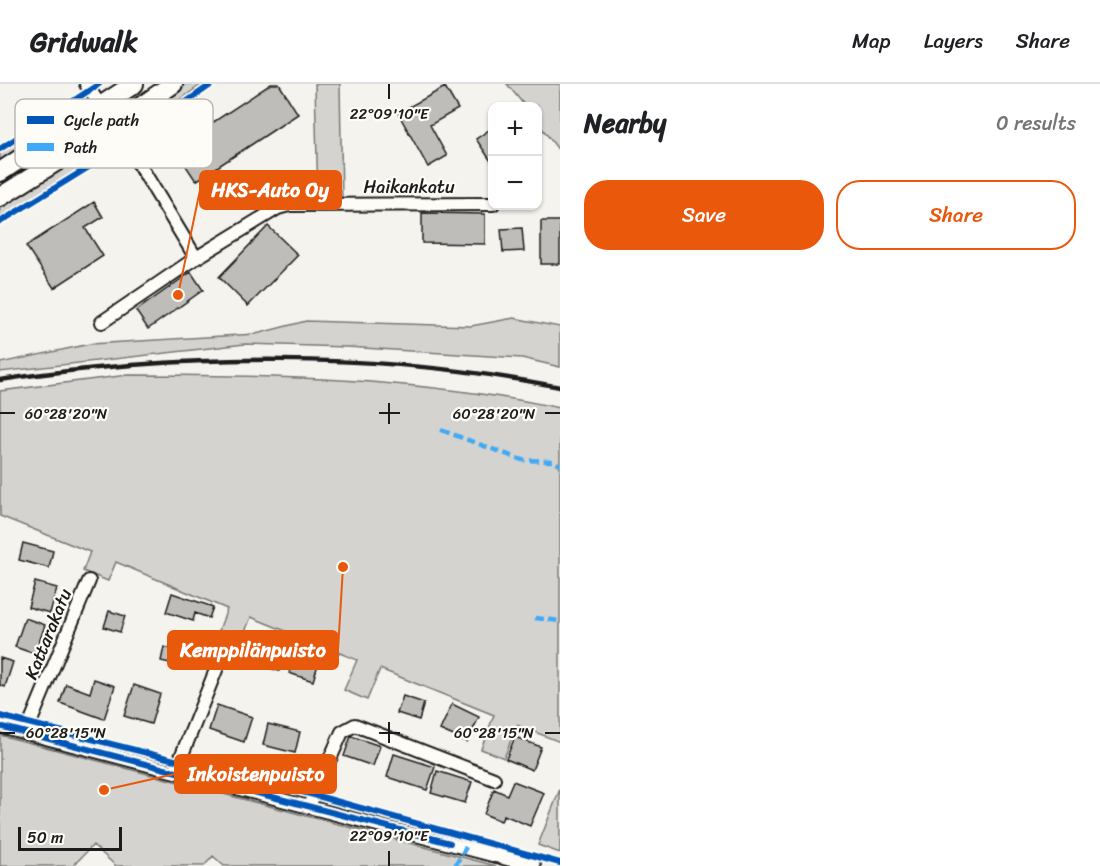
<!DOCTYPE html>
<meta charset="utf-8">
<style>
body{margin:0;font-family:Sriracha,sans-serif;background:#f6f6f6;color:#202124}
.controls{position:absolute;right:18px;top:18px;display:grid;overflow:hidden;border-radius:12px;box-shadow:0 2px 4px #0004}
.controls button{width:54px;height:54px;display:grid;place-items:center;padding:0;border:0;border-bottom:2px solid #e0e0e0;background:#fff;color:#202124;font:30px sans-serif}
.scale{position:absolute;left:18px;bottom:15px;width:104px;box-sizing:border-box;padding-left:6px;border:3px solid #1c1c1c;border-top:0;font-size:16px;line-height:21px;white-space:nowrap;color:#1c1c1c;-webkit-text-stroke:4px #fdfcf7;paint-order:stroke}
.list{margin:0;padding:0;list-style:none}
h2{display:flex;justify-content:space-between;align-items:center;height:78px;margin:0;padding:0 24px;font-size:26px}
h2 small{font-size:20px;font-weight:400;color:#757577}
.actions{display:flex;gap:12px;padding:18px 24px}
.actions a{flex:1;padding:14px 0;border:2px solid #ea580c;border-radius:24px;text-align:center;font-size:21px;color:#ea580c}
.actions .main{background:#ea580c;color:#fff}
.map{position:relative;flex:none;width:560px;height:782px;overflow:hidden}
header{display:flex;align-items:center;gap:36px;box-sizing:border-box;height:84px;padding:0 30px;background:#fff;border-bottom:2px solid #e0e0e0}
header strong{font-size:28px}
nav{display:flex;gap:33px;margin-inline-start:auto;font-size:21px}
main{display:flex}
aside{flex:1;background:#fff}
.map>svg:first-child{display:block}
.green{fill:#d4d3cf;stroke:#787876;stroke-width:1.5}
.building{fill:#bebdba;stroke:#1c1c1c;stroke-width:1.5}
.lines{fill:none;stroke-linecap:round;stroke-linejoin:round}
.minor-casing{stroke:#1c1c1c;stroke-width:16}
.primary-casing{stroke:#1c1c1c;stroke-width:22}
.minor{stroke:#fdfcf7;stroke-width:12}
.primary{stroke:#fdfcf7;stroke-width:18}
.rail{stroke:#1c1c1c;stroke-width:4.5}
.quiet{stroke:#3fa9f5;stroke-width:4.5;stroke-dasharray:9 4.5;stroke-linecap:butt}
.cycleway-casing{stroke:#fdfcf7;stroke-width:10}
.cycleway{stroke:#0057b8;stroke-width:6}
.ticks{fill:none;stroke:#1c1c1c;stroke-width:2}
.labels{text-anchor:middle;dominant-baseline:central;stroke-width:4.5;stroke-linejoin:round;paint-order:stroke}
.street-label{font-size:18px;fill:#1c1c1c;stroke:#fdfcf7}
.key{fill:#fdfcf7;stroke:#bab9b5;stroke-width:1.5}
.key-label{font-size:16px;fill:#1c1c1c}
.ticks-label{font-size:15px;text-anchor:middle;fill:#1c1c1c;stroke:#fdfcf7;stroke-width:4.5;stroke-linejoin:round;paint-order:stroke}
.leader{fill:none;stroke:#e8590c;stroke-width:2}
.callout-dot{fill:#e8590c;stroke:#fdfcf7;stroke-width:2}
.callout{fill:#e8590c;stroke:#e8590c;stroke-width:2}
.callout-label{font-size:20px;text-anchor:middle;font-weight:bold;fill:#fff}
</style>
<header>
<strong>Gridwalk</strong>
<nav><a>Map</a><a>Layers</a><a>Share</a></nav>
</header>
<main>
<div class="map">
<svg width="560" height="782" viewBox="0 0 560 782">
<rect width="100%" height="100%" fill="#f4f3ee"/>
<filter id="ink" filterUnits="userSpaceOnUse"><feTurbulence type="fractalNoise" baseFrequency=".0167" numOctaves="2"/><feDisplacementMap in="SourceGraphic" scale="12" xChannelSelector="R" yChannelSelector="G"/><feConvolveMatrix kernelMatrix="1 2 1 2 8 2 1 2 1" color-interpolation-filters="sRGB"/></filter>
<g filter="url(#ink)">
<!-- green -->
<path class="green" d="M185,0h17l-61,43 5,-11z
M315,0h25l2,114h-24z
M507,0h53v68l-22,-29v-17h-13z
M75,19l-4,15 -71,49v-15z
M96,64l10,4 -106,66v-14l88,-55z
M514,234l46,9v40l-38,-9 -175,-11 -102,-3 -245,28v-9l90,-19 166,-10 50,-13 165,5z
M128,291c145,0 290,3 432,33v334l-43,-17 -13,33 -23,-9 13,-34 -114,-46 -13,31 -23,-10 13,-30 -106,-43 -9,22 -23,-9 8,-21 -111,-47 -8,19 -25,-10 7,-19 -90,-36v-125z
M0,651l436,115 60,16h-272l-11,-10 -9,10h-88l-23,-21 -20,21h-73z
M560,705v64l-22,-8z"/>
<!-- building -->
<path class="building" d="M271,0h8l19,30 -102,67 -22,-33z
M445,3l13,22 -28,16 17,31 -19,11 -30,-54z
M489,46l4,6v28l-17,-25z
M94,118l9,15 -18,11 18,28 -49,32 -28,-42z
M422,129l63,1v30l-63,-1z
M541,137h19v43h-19z
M268,142l30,29 -50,51 -29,-29z
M522,144l2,23 -21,1 -2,-23z
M191,188l12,18 -55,39 -12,-18z
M23,459l30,8 -4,17 -30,-8z
M35,498l22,6 -7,25 -22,-6z
M172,509l41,14 -4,11 -14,-5 -2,8 -27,-9z
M109,527l16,5 -5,16 -16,-5z
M25,534l20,7 -10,29 -20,-7z
M256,553l31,10 -8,24 -31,-10z
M164,563l18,4 -3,14 -18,-4z
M296,566l24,8 -7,23 -24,-8z
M0,574l13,4 -8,25 -5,-2z
M94,595l21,7 -11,33 -44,-16 6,-19 24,9z
M134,601l26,9 -9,30 -27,-8z
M403,612l21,7 -5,17 -22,-7z
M452,620l27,13 -12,25 -27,-12z
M217,621l35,12 -8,25 -35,-12z
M268,640l32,8 -5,21 -32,-8z
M351,652l29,10 -7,20 -29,-10z
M515,653l26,10 -9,23 -26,-11z
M394,670l41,13 -8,23 -40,-13z
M437,687l35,11 -7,21 -34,-10z
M513,697l31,12 -14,33 -26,-11 -3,6 -17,-7 10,-25 13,6z"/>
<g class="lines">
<defs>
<path id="minor" d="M86,0l56,85 54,89
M102,238l94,-64 82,-50 11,-3 204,-1
M0,642l534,140
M26,649l63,-152
M175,688l53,-132
M309,722l33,-74 13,-7 139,54"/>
<path id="primary" d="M0,88l134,-88
M0,113l113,-71 60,-42"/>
</defs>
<!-- minor casing -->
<use href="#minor" class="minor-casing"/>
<!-- primary casing -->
<use href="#primary" class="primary-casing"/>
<!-- minor -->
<use href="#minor" class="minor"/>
<!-- primary -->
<use href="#primary" class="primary"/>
<!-- rail -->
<path class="rail" d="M0,296c182,-27 379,-29 560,7"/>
<!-- quiet -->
<path class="quiet" d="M441,346l81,30 31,1 7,4
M535,534l25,3
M455,782l11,-19"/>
<defs>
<path id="cycleway" d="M0,65l99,-65
M0,138l126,-78 86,-60
M0,632l314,79 246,68
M3,643l447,116"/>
</defs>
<!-- cycleway casing -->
<use href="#cycleway" class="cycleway-casing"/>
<!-- cycleway -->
<use href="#cycleway" class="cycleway"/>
</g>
</g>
<!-- ticks -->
<path class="ticks" d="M389,0v15M389,319v21M0,329h15M379,329h21M545,329h15M389,638v21M0,649h15M379,649h21M545,649h15M389,767v15"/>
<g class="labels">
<!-- street labels -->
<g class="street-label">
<text x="409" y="103">Haikankatu</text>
<text transform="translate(48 550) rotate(-68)">Kattarakatu</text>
</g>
</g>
<!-- legend -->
<rect x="15" y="15" width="198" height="69" rx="9" class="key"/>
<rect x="27" y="32" width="27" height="8" fill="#0057b8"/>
<rect x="27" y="59" width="27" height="8" fill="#3fa9f5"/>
<g class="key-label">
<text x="64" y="42">Cycle path</text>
<text x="64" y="69">Path</text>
</g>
<g class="ticks-label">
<text x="389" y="35">22°09'10"E</text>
<text x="66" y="335">60°28'20"N</text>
<text x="494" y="335">60°28'20"N</text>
<text x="66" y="654">60°28'15"N</text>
<text x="494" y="654">60°28'15"N</text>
<text x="389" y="757">22°09'10"E</text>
</g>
<!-- callouts -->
<path class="leader" d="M178 211L200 106M343 483L338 566M104 706L175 690"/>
<g class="callout-dot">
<circle cx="178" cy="211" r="6"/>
<circle cx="343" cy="483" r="6"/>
<circle cx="104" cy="706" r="6"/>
</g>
<g class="callout">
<rect x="200" y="87" width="141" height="38" rx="6"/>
<rect x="168" y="547" width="170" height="38" rx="6"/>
<rect x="175" y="671" width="161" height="38" rx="6"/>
</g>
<g class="callout-label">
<text x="270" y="113">HKS-Auto Oy</text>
<text x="253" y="573">Kemppilänpuisto</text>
<text x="256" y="697">Inkoistenpuisto</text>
</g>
</svg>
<div class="controls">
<button>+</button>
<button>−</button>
</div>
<div class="scale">50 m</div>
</div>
<aside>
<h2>Nearby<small>0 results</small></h2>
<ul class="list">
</ul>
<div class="actions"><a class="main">Save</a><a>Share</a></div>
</aside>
</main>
